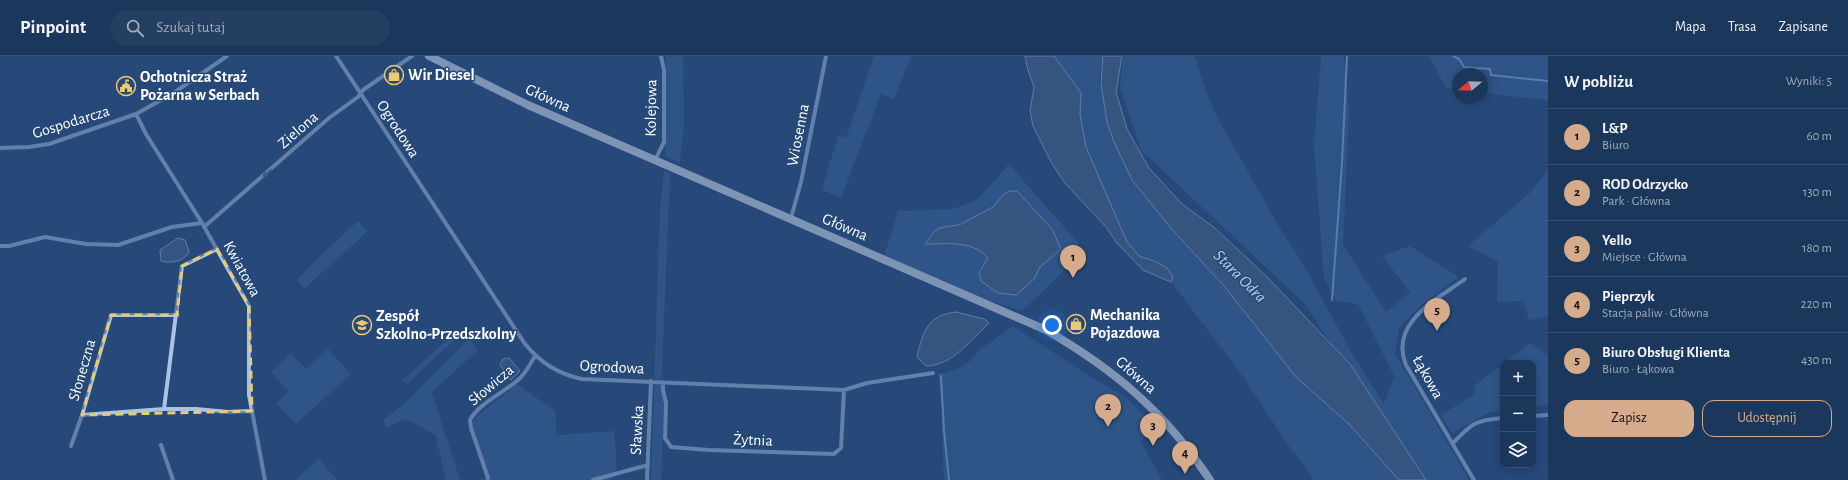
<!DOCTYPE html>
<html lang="pl">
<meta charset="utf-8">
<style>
body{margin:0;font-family:"Alegreya Sans",sans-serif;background:#253f62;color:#f1f3f6}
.controls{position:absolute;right:12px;bottom:12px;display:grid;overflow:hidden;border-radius:8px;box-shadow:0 2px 10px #0003}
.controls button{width:36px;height:36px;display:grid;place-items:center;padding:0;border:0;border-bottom:1px solid #3a5172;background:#1c375c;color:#f1f3f6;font:20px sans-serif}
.compass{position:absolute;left:1452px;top:12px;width:36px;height:36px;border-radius:50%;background:#1c375c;box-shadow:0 2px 10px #0003;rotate:251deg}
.you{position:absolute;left:1052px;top:269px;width:14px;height:14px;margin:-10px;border:3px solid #fff;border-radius:50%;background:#1a73e8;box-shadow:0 0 0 6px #1a73e833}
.badge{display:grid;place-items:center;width:26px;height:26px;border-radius:50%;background:#d6ab8b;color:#111;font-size:13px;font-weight:700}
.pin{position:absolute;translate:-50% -33px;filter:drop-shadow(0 1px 2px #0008)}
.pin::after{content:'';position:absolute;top:21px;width:14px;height:12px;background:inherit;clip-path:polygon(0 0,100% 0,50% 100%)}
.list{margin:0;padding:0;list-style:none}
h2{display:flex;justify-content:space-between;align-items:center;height:52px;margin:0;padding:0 16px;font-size:17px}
h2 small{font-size:13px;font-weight:400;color:#a0acbb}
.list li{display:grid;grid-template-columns:26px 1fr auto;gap:12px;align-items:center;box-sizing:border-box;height:56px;padding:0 16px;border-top:1px solid #3a5172}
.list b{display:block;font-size:15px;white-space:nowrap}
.list p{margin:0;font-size:13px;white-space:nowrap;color:#a0acbb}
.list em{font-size:13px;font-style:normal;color:#a0acbb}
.actions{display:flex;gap:8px;padding:12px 16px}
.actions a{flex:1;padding:9px 0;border:1px solid #d6ab8b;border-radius:12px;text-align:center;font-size:14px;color:#d6ab8b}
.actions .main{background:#d6ab8b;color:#111}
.icon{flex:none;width:22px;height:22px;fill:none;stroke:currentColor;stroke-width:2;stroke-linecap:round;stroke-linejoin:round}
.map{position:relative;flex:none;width:1548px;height:424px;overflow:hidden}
header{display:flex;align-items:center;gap:24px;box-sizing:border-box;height:56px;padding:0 20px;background:#1c375c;border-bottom:1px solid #3a5172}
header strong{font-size:19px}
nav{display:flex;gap:22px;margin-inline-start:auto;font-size:14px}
.search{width:280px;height:36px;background:#253f62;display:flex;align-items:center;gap:10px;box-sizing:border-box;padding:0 14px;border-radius:22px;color:#a0acbb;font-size:15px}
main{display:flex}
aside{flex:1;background:#1c375c}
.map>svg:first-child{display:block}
.green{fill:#3a6297}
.water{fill:#486386;stroke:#9ebde4}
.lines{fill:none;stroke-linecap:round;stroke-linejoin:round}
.stream{stroke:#9ebde4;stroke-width:2}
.street{stroke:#a9c3e4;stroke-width:4}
.primary{stroke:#e9f0fc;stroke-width:8}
.oneway{fill:#54749f}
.marked{fill:none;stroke:#ecca6e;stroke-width:3;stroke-dasharray:8 5;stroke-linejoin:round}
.labels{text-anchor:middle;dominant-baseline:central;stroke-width:3;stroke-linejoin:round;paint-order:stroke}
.poi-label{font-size:16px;font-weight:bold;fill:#fff;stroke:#26497a;text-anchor:start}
.street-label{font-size:16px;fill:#fff;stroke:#26497a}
.water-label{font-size:17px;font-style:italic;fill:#b4cdec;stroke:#26497a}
</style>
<header>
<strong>Pinpoint</strong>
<div class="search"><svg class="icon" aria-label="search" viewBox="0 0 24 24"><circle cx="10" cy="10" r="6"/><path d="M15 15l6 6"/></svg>Szukaj tutaj</div>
<nav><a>Mapa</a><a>Trasa</a><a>Zapisane</a></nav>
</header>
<main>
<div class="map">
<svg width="1548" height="424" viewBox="0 0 1548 424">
<rect width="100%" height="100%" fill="#26497a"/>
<!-- green -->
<path class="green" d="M666,0h17l1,68 -4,39 -15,-7z
M874,0h37l-17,43 -13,-5 -40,104 -19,-8 16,-55 8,3z
M1054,0h50l-6,28 3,-1 6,39 7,20 18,38 38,47 55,60 71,90 53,47 50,56h-85l-28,-38 -42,-64 -73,-96 2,-5 -19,-16 -15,-5 -12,-14 -41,-95 -6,-33 1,-21z
M1123,0h72l10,32 11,27 62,110 23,36 52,94 31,49 10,-28 -36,-72 -22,-3 -12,-24 -10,-131 7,-90h23l5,54 -6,135 43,67 24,-20 -28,-36 28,-10 49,31 -41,31 -19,19 -4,26 74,127h-49l-115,-176 -164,-154 -21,-62z
M1429,0h119v44l-66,-7v-19h-24v16l-12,-2z
M1009,108l69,79 -2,16 -54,52 -76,-25 -63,-26 15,-49 56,-2 24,-10z
M1548,114v146l-19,4 -6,-19 -26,1 1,-40 -30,-16 63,-54z
M664,115l6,3 -9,217 3,9 -3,80h-10l9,-271z
M358,165l10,10 -64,58 -7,-9 24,-25z
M1013,270l75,49 39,23 26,26 -12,18 21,38h-218l-3,-73 -3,-33 19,-5 12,-7 12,-13z
M457,274l3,5 -53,49 -5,-3z
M469,282l9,12 -46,42 28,88h-14l-10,-44 -22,-13 -12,-3 -15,8 -4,-8 21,-16z
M1530,287l18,12v50l-15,1v-43h-29z
M328,293l23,25 -55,50 -20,-21 13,-12 -18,-19 20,-19 15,16z
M1503,308v46l-13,2 -38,21 -11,-18 34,-21 -1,-8z
M517,328l38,27 2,24 57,-4 3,36 -3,11 -6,2h-129l9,-3 -15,-47v-8l5,-7z
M319,403l18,21h-42z"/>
<!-- water -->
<path class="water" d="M1025,0h29l27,37 -1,21 6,33 41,95 12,14 15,5 13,7 6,9 -2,5 -28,-12 -26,-27 -11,-16 -42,-45 -13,-20 -18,-36 -3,-15 4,-24 -6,-17z
M1103,0h19l-6,36 11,37 22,39 33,36 34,25 52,49 82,86 76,116h-27l-50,-56 -53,-47 -71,-90 -55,-60 -38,-47 -18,-38 -7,-20 -6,-39z
M1009,135h8l35,38 9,20 -21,18 -6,12 -18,16 -18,-2 -17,-12 -2,-8 9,-15c-15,-18 -42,-14 -63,-14 4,-3 7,-11 10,-13 7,-6 19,-4 26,-7l32,-17 10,-12z
M178,182l7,2 4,12c-4,9 -19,12 -28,9l-1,-11z
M956,256l28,7 5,4c-18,17 -37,43 -63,43l-9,-9c6,-26 11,-42 39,-45z
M509,302l11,13 -9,9 -11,-15 3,-6z"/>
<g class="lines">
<!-- stream -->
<path class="stream" d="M1453,0l6,3 5,8 26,2 1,6 57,6
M1332,244l10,-137 5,-107
M941,320l3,55 5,49"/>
<!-- street -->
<path class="street" d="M336,0l189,288c16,19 33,30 57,35l262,11 23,-7 66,-10
M136,58l10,20 56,89 47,83v89l16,85
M0,92l29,-1 20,-3 87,-30 36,-20 55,-38
M655,104l9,-18v-72l-3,-14
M791,162l10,-36 25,-126
M204,171l125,-109 29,-21 5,-7 49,-34
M0,190h9l36,-9 41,7 32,1 54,-18 30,-4
M1465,223c-29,21 -76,44 -59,86l68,115
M177,259h-66l-29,100 82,-6h32l32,3 24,-1
M663,326v8l3,13 -1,35 6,9 38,3 125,4 7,-6 3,-58
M164,353l18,-143 35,-17
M1533,360l15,-1
M1453,387c19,-20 23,-23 50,-25
M161,389l12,35
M71,390l11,-31
M488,422l-17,-50 -1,-8c8,-16 35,-28 49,-41 7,-6 11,-15 16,-23
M593,424l55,-15
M647,424l4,-99"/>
<!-- primary -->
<path class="primary" d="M429,0l99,49 518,225c69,40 120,83 164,150"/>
</g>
<!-- one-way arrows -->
<defs><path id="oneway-solid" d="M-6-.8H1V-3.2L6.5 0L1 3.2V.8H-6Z"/></defs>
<use class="oneway" href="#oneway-solid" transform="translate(267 117) rotate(139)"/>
<!-- marked area -->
<path d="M0 0H1548V424H0ZM217,193l32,57 3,105 -170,4 29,-100h66l5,-49z" fill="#26497a" fill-opacity=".55" fill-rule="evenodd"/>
<path class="marked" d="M217,193l32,57 3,105 -170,4 29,-100h66l5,-49z"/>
<!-- icons -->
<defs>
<symbol id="shop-ring" viewBox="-11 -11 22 22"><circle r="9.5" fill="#26497a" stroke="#ecca6e" stroke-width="1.5"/><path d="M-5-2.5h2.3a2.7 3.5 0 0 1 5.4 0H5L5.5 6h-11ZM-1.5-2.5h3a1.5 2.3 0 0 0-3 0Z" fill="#ecca6e"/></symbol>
<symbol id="civic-ring" viewBox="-11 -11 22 22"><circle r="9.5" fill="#26497a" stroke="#ecca6e" stroke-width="1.5"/><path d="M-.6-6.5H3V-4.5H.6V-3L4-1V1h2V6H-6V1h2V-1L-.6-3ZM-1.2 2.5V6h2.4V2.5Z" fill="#ecca6e"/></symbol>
<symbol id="school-ring" viewBox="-11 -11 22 22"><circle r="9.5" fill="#26497a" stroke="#ecca6e" stroke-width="1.5"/><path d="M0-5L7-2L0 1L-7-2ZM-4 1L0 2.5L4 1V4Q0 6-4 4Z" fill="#ecca6e"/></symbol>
</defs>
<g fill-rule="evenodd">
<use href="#shop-ring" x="383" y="8" width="22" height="22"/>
<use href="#civic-ring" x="115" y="19" width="22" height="22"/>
<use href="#shop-ring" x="1065" y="257" width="22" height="22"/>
<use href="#school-ring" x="351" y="258" width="22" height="22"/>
</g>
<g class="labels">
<!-- poi labels -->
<g class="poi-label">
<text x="408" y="19">Wir Diesel</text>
<text x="140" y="21">Ochotnicza Straż<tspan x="140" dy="18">Pożarna w Serbach</tspan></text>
<text x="1090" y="259">Mechanika<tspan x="1090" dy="18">Pojazdowa</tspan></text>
<text x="376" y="260">Zespół<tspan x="376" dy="18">Szkolno-Przedszkolny</tspan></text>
</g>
<!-- street labels -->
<g class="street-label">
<text transform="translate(548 42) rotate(24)">Główna</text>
<text transform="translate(651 52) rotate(-89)">Kolejowa</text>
<text transform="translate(71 66) rotate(-17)">Gospodarcza</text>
<text transform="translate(398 73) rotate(57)">Ogrodowa</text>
<text transform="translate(298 74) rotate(-41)">Zielona</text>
<text transform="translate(798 79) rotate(-79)">Wiosenna</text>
<text transform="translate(845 171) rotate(23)">Główna</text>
<text transform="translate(242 213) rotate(61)">Kwiatowa</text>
<text transform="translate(612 311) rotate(3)">Ogrodowa</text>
<text transform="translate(82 314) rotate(-74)">Słoneczna</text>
<text transform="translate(1136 319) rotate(41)">Główna</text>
<text transform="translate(1428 321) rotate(61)">Łąkowa</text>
<text transform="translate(491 329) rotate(-40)">Słowicza</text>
<text transform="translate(637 374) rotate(-87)">Sławska</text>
<text transform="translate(753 384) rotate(2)">Żytnia</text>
</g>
<!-- water labels -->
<g class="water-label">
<text transform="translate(1240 220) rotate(45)">Stara Odra</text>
</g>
</g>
</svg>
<div class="controls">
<button>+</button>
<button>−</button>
<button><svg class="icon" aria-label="layers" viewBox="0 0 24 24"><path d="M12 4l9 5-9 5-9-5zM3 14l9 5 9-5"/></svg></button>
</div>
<svg class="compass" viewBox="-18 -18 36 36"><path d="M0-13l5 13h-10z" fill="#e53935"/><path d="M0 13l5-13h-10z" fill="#a0acbb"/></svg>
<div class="you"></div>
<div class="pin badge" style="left:1073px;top:222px">1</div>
<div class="pin badge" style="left:1108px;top:371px">2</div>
<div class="pin badge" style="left:1153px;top:390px">3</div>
<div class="pin badge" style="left:1185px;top:418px">4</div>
<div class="pin badge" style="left:1437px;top:275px">5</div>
</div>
<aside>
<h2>W pobliżu<small>Wyniki: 5</small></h2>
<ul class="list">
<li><span class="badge">1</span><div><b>L&amp;P</b><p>Biuro</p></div><em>60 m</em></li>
<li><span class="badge">2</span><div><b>ROD Odrzycko</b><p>Park · Główna</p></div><em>130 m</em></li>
<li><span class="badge">3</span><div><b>Yello</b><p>Miejsce · Główna</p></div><em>180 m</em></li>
<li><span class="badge">4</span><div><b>Pieprzyk</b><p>Stacja paliw · Główna</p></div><em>220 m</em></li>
<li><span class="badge">5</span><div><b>Biuro Obsługi Klienta</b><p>Biuro · Łąkowa</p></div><em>430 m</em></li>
</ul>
<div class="actions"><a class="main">Zapisz</a><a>Udostępnij</a></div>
</aside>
</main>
